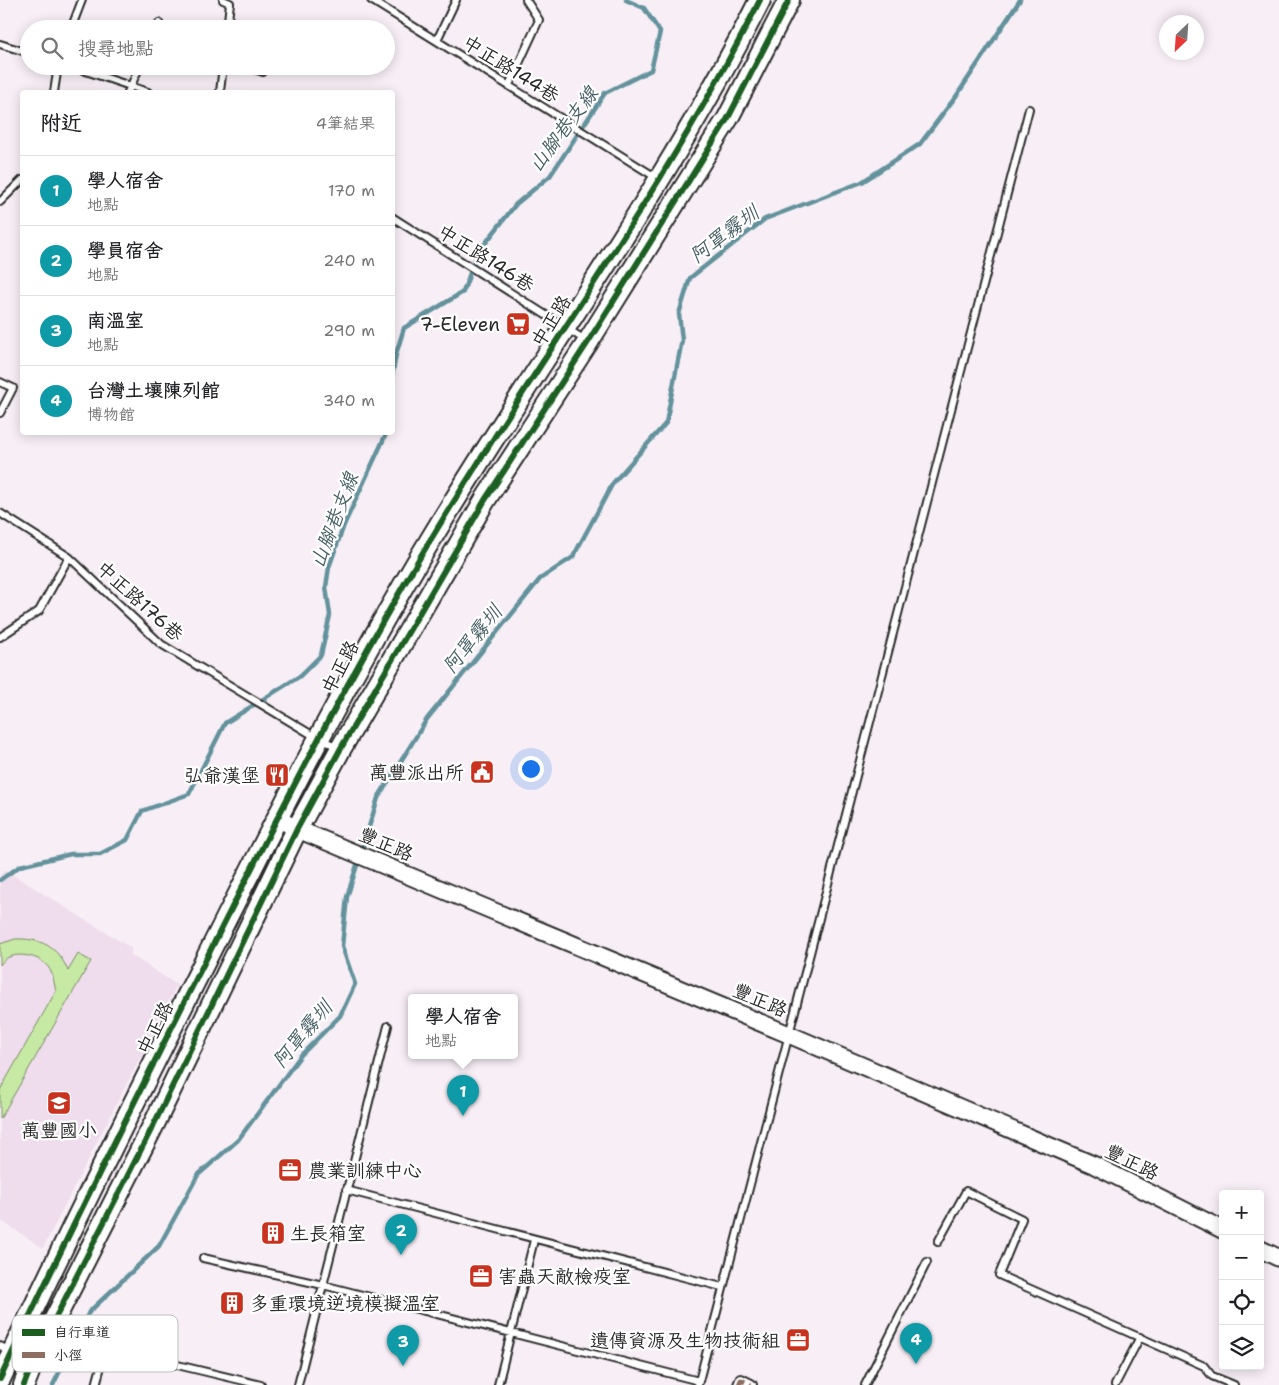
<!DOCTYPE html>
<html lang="zh-TW">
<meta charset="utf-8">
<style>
body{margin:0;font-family:"Shantell Sans","LXGW WenKai TC",sans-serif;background:#f2f2f2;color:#202124}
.controls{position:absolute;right:15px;bottom:15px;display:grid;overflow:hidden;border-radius:5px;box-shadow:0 2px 12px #0003}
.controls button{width:45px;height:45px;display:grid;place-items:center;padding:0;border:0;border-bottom:1px solid #e0e0e0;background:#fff;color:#202124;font:25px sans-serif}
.compass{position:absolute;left:1159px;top:15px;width:45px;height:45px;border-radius:50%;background:#fff;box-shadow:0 2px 12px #0003;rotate:205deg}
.you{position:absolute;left:530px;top:768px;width:18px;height:18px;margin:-12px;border:4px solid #fff;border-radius:50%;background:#1a73e8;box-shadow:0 0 0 8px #1a73e833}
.badge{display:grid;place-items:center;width:32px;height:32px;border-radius:50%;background:#0b8043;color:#fff;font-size:16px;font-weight:700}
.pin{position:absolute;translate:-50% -41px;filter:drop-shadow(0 1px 2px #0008)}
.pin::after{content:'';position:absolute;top:26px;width:18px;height:15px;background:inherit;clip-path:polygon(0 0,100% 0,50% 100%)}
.popup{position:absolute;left:408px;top:994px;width:110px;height:65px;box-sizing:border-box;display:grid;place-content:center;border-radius:5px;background:#fff;filter:drop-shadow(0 1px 4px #0005);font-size:16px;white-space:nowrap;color:#757577}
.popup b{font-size:19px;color:#202124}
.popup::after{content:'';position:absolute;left:50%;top:100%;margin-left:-10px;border:10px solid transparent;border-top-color:#fff}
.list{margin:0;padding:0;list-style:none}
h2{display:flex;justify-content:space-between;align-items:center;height:65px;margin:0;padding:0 20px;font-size:21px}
h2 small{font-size:16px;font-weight:400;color:#757577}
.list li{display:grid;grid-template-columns:32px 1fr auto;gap:15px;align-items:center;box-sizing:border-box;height:70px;padding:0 20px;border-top:1px solid #e0e0e0}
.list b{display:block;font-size:19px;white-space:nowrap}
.list p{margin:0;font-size:16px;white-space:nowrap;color:#757577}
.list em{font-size:16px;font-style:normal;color:#757577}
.icon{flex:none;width:28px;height:28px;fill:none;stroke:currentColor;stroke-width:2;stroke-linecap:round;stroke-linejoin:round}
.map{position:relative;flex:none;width:1279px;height:1385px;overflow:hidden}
.search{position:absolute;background:#fff;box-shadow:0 2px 12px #0003;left:20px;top:20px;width:375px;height:55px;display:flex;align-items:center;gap:12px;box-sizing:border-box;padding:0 18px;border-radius:28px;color:#757577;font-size:19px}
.panel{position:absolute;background:#fff;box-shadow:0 2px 12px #0003;left:20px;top:90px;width:375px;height:345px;border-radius:5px}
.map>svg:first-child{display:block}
.built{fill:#efdcec}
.green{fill:#c6e9a3;stroke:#788a67}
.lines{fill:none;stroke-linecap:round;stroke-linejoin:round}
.stream{stroke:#63929c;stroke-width:4.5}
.service-casing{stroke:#2b2b2b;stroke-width:10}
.pedestrian-casing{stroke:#2b2b2b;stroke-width:14}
.tertiary-casing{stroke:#2b2b2b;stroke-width:20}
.primary-casing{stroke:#2b2b2b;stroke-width:24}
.service{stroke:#fff;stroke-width:6}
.pedestrian{stroke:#fff;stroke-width:10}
.tertiary{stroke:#fff;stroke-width:16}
.primary{stroke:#fff;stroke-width:20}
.quiet{stroke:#8d6e63;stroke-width:5;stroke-dasharray:10 5;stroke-linecap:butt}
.cycleway-casing{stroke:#fff;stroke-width:9}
.cycleway{stroke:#1b5e20;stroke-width:6}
.labels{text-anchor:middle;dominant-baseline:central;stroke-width:4.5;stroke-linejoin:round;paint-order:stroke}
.street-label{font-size:19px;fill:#2b2b2b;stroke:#fff}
.poi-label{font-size:19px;fill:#2b2b2b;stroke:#fff;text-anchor:end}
.water-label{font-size:20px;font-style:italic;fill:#475f64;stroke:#fff}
.key{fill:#fff;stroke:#bfbfbf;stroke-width:1}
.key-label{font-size:14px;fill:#2b2b2b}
</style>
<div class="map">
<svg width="1279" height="1385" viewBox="0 0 1279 1385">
<rect width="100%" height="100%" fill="#f8eff6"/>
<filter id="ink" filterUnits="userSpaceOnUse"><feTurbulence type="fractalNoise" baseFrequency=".02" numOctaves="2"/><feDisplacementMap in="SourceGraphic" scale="10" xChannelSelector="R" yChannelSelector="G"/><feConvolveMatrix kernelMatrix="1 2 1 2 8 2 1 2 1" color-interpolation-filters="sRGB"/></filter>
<g filter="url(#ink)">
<!-- built -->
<path class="built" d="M5,870l126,78v7l46,30 -134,263 -43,-28v-345z"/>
<!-- green -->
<path class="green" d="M15,939c25,-1 43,7 53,32l10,-17 13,7 -91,158v-29l56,-99c-2,-6 -2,-14 -5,-19 -6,-15 -29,-20 -42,-15 -3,1 -7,5 -9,8v-21z"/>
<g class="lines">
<!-- stream -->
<path class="stream" d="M392,377l4,-23 8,-26 59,-36 14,-38 39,-50 34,-28 55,-83 46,-23 9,-38 -16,-24 -18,-8
M0,880l20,-14 51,-12h29l27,-14 15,-29 47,-17 36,-71 75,-47 21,-21 9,-40 -4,-28 3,-20 15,-42 43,-93
M53,1385l36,-73 70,-66 39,-71 40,-35 63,-85 39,-39 15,-32 -13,-38 5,-49 31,-99 49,-79 113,-140 33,-22 40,-74 53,-60 16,-83 -3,-26 11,-36 75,-59 97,-37 58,-38 37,-49 63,-95"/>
<defs>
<path id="service" d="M223,0l7,3 -3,26
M371,0l286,178
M71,29l11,-29
M156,29l3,-6
M437,40l19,-40
M0,44l29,9
M71,66l77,26
M245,66l18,6
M509,85l30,-65 -13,-20
M54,92l4,-26
M128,92l12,-26
M220,92l3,-26
M0,202l22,-22
M392,217l193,123
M0,382l13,6 -13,25
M0,513l69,44
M0,637l39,-26 30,-54 92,87 158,95 20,8
M346,1190l376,97
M938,1242l28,-51 56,28 -23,56 205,91 8,10 22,9
M203,1258l120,27 376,96
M0,1346l32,15
M96,1385l10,-37 155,37
M298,1385l90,-359
M498,1385l36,-145
M698,1385c109,-426 221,-851 331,-1276
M865,1385l62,-123
M1115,1385l25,-48"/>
<path id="pedestrian" d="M739,1385l2,-5 10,5"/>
<path id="tertiary" d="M277,818l20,11 493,206 304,130 129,65
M1260,1249l19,9"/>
<path id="primary" d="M0,1379c64,-137 131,-271 199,-406 74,-148 149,-297 235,-439 108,-179 232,-347 326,-534
M24,1385l9,-23 123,-242 141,-291 44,-81 144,-248 103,-158 140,-224 61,-118"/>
</defs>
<!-- service casing -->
<use href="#service" class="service-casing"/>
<!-- pedestrian casing -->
<use href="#pedestrian" class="pedestrian-casing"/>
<!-- tertiary casing -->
<use href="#tertiary" class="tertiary-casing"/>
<!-- primary casing -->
<use href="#primary" class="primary-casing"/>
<!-- service -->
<use href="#service" class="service"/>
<!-- pedestrian -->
<use href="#pedestrian" class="pedestrian"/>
<!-- tertiary -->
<use href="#tertiary" class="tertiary"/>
<!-- primary -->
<use href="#primary" class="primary"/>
<!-- quiet -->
<path class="quiet" d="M739,1385l2,-5 10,5"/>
<defs>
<path id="cycleway" d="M0,1379c64,-137 131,-271 199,-406 74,-148 149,-297 235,-439 108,-179 232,-347 326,-534
M24,1385l9,-23 123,-242 141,-291 44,-81 144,-248 103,-158 140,-224 61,-118"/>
</defs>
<!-- cycleway casing -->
<use href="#cycleway" class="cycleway-casing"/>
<!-- cycleway -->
<use href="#cycleway" class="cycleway"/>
</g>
</g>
<!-- icons -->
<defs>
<symbol id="supermarket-square" viewBox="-11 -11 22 22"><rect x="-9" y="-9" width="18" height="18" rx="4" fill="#c8321e" stroke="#fff"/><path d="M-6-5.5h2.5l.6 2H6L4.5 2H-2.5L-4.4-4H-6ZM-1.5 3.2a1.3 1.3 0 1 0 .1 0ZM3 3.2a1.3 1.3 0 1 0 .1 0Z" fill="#fff"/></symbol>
<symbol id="civic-square" viewBox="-11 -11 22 22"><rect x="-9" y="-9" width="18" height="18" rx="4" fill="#c8321e" stroke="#fff"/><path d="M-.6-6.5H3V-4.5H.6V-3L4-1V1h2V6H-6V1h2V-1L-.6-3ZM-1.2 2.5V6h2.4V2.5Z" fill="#fff"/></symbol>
<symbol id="restaurant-square" viewBox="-11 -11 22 22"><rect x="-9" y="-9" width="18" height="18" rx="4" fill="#c8321e" stroke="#fff"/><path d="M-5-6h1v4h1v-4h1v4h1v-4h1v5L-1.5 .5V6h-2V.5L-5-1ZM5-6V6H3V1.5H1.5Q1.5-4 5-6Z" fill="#fff"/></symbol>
<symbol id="school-square" viewBox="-11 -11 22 22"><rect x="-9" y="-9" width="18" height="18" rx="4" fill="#c8321e" stroke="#fff"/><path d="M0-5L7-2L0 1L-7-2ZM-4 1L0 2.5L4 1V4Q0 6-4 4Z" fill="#fff"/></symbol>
<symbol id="office-square" viewBox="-11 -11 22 22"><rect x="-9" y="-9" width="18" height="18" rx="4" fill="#c8321e" stroke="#fff"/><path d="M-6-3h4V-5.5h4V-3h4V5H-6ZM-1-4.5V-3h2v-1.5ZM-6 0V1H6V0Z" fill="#fff"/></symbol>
<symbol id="building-square" viewBox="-11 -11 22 22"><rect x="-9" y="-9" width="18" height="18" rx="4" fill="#c8321e" stroke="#fff"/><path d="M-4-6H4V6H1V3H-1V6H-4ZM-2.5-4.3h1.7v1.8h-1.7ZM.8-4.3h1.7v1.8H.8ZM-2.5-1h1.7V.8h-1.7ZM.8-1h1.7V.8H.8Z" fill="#fff"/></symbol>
</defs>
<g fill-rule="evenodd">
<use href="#supermarket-square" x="504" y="310" width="28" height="28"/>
<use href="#civic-square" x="468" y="758" width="28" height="28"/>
<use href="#restaurant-square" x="263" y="761" width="28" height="28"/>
<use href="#school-square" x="45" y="1089" width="28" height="28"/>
<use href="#office-square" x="276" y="1156" width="28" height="28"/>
<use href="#building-square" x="259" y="1219" width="28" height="28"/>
<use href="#office-square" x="467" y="1262" width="28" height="28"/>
<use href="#building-square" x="218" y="1289" width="28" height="28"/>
<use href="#office-square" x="784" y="1326" width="28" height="28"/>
</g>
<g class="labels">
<!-- street labels -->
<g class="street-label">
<text transform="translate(511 69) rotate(32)">中正路144巷</text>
<text transform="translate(486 258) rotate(32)">中正路146巷</text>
<text transform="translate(551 321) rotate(-58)">中正路</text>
<text transform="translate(140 601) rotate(42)">中正路176巷</text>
<text transform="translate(340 667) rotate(-62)">中正路</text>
<text transform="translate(386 844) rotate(23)">豐正路</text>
<text transform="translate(760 1000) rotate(23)">豐正路</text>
<text transform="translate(155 1028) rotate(-63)">中正路</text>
<text transform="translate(1132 1162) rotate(26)">豐正路</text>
</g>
<!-- poi labels -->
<g class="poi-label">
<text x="500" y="324">7-Eleven</text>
<text x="464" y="772">萬豐派出所</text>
<text x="260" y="775">弘爺漢堡</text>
<text x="59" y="1130" text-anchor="middle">萬豐國小</text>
<text x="308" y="1170" text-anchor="start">農業訓練中心</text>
<text x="290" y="1233" text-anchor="start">生長箱室</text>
<text x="498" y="1276" text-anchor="start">害蟲天敵檢疫室</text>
<text x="250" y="1303" text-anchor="start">多重環境逆境模擬溫室</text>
<text x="780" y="1340">遺傳資源及生物技術組</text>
</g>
<!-- water labels -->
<g class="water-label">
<text transform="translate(563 129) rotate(-53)">山腳巷支線</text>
<text transform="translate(724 234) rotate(-37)">阿罩霧圳</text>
<text transform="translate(334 520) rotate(-69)">山腳巷支線</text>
<text transform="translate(472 639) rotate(-51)">阿罩霧圳</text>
<text transform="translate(302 1034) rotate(-50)">阿罩霧圳</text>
</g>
</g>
<!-- legend -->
<rect x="12" y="1315" width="166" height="57" rx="8" class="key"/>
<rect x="22" y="1329" width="23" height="7" fill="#1b5e20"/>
<rect x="22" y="1352" width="23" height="6" fill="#8d6e63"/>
<g class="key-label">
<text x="54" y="1337">自行車道</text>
<text x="54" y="1360">小徑</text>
</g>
</svg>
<div class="controls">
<button>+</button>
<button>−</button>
<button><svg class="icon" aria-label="locate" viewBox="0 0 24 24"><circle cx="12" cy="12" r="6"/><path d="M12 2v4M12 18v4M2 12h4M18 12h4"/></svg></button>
<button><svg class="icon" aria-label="layers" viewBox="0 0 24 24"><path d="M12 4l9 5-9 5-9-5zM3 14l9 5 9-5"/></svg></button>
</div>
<svg class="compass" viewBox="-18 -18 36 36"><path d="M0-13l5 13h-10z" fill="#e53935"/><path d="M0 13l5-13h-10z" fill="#757577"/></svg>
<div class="you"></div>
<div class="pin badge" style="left:463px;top:1116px;background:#0f9aa8">1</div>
<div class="popup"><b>學人宿舍</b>地點</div>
<div class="pin badge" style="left:401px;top:1255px;background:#0f9aa8">2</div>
<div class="pin badge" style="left:403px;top:1366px;background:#0f9aa8">3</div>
<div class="pin badge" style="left:916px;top:1364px;background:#0f9aa8">4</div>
<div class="search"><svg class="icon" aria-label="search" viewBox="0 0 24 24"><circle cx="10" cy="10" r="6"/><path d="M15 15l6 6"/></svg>搜尋地點</div>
<section class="panel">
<h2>附近<small>4筆結果</small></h2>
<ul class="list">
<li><span class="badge" style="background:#0f9aa8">1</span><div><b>學人宿舍</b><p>地點</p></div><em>170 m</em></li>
<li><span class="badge" style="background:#0f9aa8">2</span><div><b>學員宿舍</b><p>地點</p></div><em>240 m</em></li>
<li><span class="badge" style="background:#0f9aa8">3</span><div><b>南溫室</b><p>地點</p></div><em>290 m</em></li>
<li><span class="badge" style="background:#0f9aa8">4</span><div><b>台灣土壤陳列館</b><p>博物館</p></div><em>340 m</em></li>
</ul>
</section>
</div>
